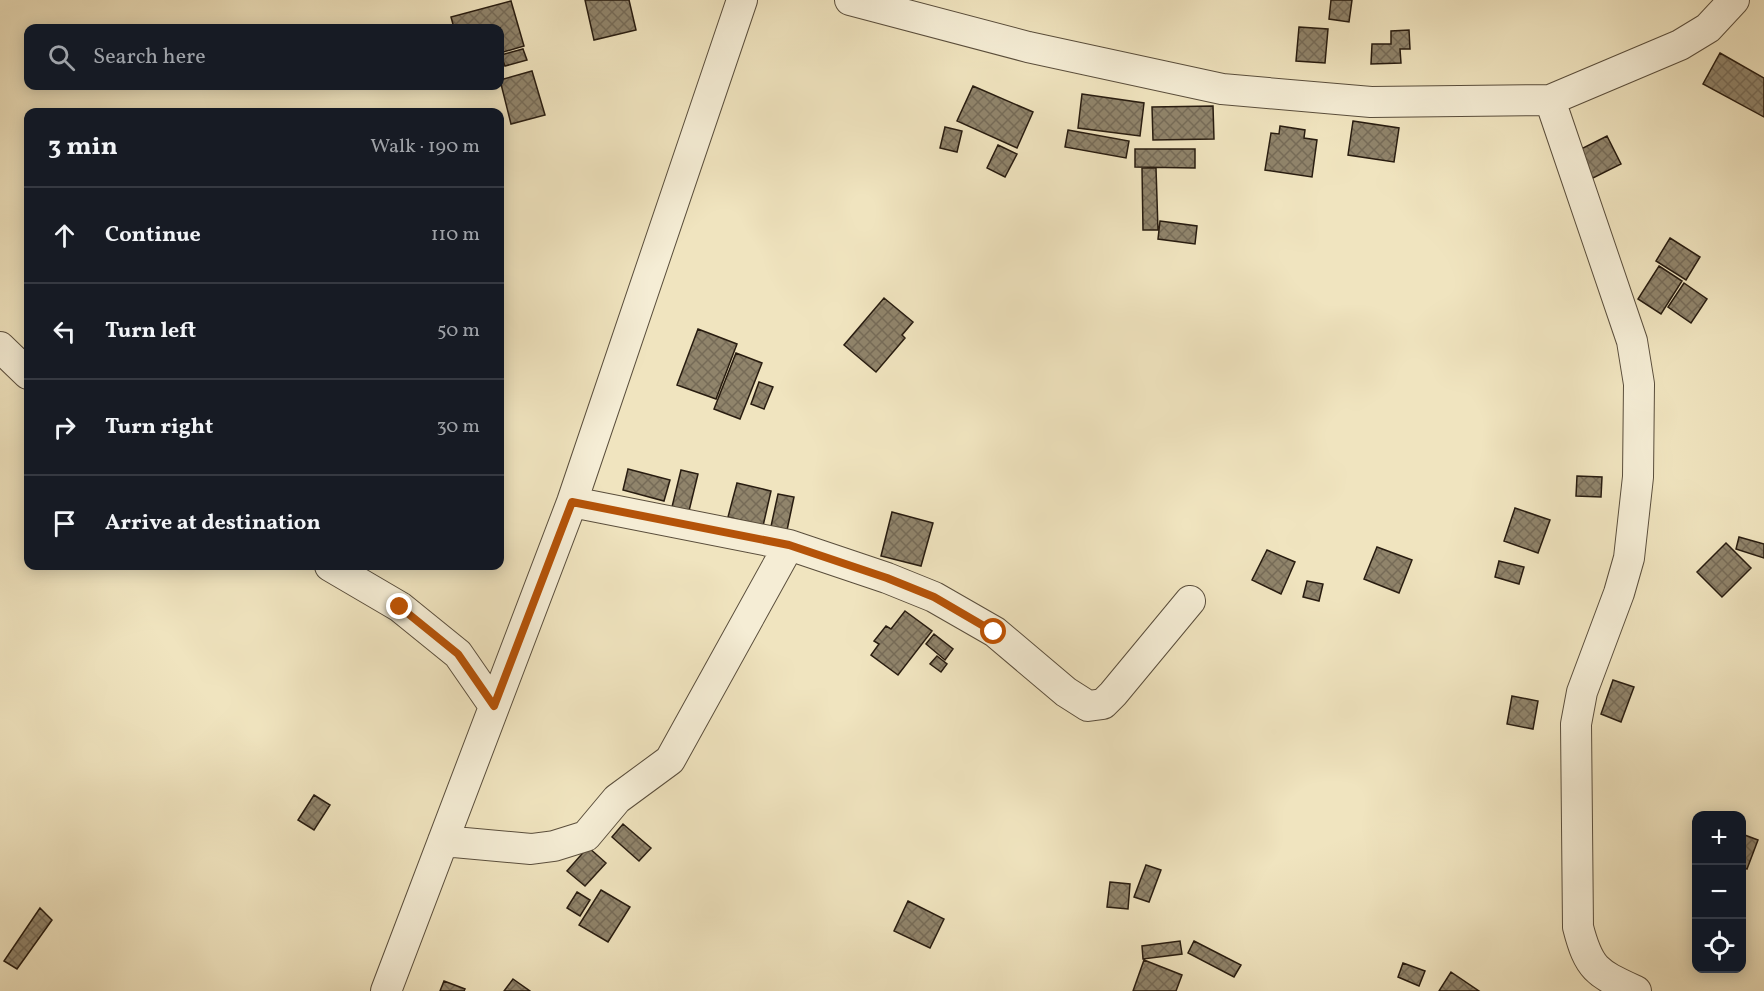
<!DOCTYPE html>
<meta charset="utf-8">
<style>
body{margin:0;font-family:Vollkorn,serif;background:#242831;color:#f1f3f6}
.controls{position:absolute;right:18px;bottom:18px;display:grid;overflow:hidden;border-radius:12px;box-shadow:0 3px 15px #0003}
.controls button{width:54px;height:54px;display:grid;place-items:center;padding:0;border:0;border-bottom:2px solid #363941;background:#171b24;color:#f1f3f6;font:30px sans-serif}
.stop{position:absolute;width:18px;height:18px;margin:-14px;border:4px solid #b45309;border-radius:50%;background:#fff}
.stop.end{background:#b45309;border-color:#fff;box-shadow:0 2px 6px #0008}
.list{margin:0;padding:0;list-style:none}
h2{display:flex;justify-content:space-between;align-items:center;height:78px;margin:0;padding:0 24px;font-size:26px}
h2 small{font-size:20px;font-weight:400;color:#9ea1a6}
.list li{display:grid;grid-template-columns:39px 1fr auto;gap:18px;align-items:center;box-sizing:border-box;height:96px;padding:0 24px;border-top:2px solid #363941}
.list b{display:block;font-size:22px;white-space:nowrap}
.list em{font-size:20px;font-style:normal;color:#9ea1a6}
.icon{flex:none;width:33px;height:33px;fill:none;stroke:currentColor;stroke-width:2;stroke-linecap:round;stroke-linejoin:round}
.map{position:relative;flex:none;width:1764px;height:991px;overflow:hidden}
.search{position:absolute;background:#171b24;box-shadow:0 3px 15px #0003;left:24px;top:24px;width:480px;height:66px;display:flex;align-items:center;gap:15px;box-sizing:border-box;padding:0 21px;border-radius:12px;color:#9ea1a6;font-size:22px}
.panel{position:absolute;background:#171b24;box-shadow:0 3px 15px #0003;left:24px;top:108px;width:480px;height:462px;border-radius:12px}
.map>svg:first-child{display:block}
.building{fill:url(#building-cross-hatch);stroke:#281c10;stroke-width:1.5}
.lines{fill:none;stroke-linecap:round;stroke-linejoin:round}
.street-casing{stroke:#5a4e3c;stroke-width:32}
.street{stroke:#f5edd5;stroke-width:30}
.route{stroke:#b45309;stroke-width:8}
</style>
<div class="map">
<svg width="1764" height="991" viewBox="0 0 1764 991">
<defs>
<pattern id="building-cross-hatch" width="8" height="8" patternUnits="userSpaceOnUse" patternTransform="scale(1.5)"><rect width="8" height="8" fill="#90846b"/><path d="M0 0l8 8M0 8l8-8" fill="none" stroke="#766b57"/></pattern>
</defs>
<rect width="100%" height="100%" fill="#f0e4bf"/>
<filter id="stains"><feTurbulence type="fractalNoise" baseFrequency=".00333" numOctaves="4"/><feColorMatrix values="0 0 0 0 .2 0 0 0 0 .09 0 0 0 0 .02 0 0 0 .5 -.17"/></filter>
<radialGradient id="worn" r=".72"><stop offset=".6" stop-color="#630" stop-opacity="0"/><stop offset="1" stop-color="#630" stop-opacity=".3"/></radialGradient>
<!-- building -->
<path class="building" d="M585,0h44l7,30 -42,10z
M1331,0h21l-3,22 -20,-3z
M511,1l13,45 -24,7v-25h-46l-3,-11z
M1299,27l29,2 -3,34 -29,-2z
M1409,30l1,19h-10l1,14 -30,1 1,-20h19v-13z
M523,49l4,11 -22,6 -4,-11z
M1720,53l44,25v39l-61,-33z
M532,71l13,44 -34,9 -11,-44z
M973,86l60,26 -16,36 -60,-27z
M1082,94l62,9 -4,33 -62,-8z
M1213,106l1,33 -61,1 -1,-33z
M1353,121l46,7 -5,34 -46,-7z
M1280,126l25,4 -1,8 13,2 -5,37 -47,-7 6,-37 8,1z
M945,127l17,4 -5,21 -17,-4z
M1068,130l61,11 -3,17 -61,-11z
M1607,136l14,28 -32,16 -14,-28z
M998,145l19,9 -12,23 -18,-9z
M1135,149h60v19l-60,-1z
M1142,168h14l2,62h-15z
M1160,221l37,5 -2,18 -37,-5z
M1670,238l30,19 -14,23 -30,-19z
M1659,266l23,15 -21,33 -23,-15z
M1684,283l23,16 -16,24 -23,-16z
M884,298l29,24 -11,13 3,3 -29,34 -32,-27z
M698,329l39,15 -21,55 -39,-14z
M736,353l26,10 -22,56 -26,-10z
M759,382l14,5 -9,22 -13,-5z
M628,469l42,11 -6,21 -41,-11z
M681,470l17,4 -10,41 -17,-4z
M1577,476l25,1 -1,20 -25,-1z
M737,483l34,8 -8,35 -35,-9z
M778,494l16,3 -8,38 -16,-4z
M1515,508l35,12 -12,33 -34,-12z
M892,512l41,11 -12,43 -40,-10z
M1739,537l25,7v14l-28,-9z
M1726,543l25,25 -29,29 -25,-25z
M1377,547l35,13 -13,33 -35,-14z
M1267,550l28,12 -14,32 -29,-14z
M1499,561l25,6 -5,17 -24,-7z
M1307,581l16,3 -4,17 -16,-4z
M905,611l27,20 -34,44 -27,-20 8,-11 -5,-3 12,-15 5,3z
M934,634l19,15 -8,11 -19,-16z
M937,656l10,8 -6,8 -11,-8z
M1613,680l21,7 -13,35 -20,-8z
M1512,696l26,5 -5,28 -26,-5z
M314,795l16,10 -16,25 -16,-10z
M623,824l28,24 -12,13 -27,-24z
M1742,834l16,6 -11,29 -5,-2z
M588,847l18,16 -21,23 -18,-15z
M1146,865l15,5 -12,32 -15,-5z
M1110,882l20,2 -2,25 -21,-2z
M601,890l29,17 -22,35 -29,-17z
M577,892l13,8 -10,16 -13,-8z
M908,901l36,18 -14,29 -36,-17z
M40,908l12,12 -35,49 -13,-8z
M1180,941l2,13 -39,5 -1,-13z
M1194,941l47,24 -7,12 -46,-24z
M1144,960l38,15 -6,16h-43z
M1403,963l22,8 -6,15 -21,-9z
M1451,972l28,19h-40z
M513,979l17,12h-26z
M444,981l21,8 -1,2h-24z"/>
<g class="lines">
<defs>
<path id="street" d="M850,0l178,47 194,42 149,13 179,-2 130,-55 28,-17 26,-28
M1550,100l82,241 7,43 -1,93 -9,81 -10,35 -37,99 -6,32 2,203c11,43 19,46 58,64
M0,347l28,27
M572,502l217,43 98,33 47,19 61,35 71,60 22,14 15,-2 10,-10 77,-93
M330,566l70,41 58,47 36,52
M443,841l88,8 23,-3 32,-10 31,-37 53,-39 119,-215
M386,991l186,-489 170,-502"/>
</defs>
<!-- street casing -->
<use href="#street" class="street-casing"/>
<!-- street -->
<use href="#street" class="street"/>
</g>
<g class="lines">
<!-- route -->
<path class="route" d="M400,607l58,47 36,52 78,-204 217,43 98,33 47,19 60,35"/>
</g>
<rect width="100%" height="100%" filter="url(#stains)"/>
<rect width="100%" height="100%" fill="url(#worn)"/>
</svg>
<div class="controls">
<button>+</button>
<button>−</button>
<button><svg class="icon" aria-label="locate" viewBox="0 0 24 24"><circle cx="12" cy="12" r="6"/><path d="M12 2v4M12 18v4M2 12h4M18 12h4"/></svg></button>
</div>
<div class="stop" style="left:994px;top:632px"></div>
<div class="stop end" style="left:400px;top:607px"></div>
<div class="search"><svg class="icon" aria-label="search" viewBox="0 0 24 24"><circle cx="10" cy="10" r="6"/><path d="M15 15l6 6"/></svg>Search here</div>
<section class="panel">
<h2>3 min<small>Walk · 190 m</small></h2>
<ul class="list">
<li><svg class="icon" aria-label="ahead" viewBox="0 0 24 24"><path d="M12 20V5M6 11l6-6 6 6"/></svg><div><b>Continue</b></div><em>110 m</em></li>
<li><svg class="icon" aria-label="left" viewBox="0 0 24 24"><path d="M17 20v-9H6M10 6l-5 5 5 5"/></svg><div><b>Turn left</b></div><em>50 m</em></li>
<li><svg class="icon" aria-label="right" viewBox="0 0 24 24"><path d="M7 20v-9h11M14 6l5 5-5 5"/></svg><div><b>Turn right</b></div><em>30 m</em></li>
<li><svg class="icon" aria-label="arrive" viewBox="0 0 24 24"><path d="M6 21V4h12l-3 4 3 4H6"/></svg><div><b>Arrive at destination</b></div></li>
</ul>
</section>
</div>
